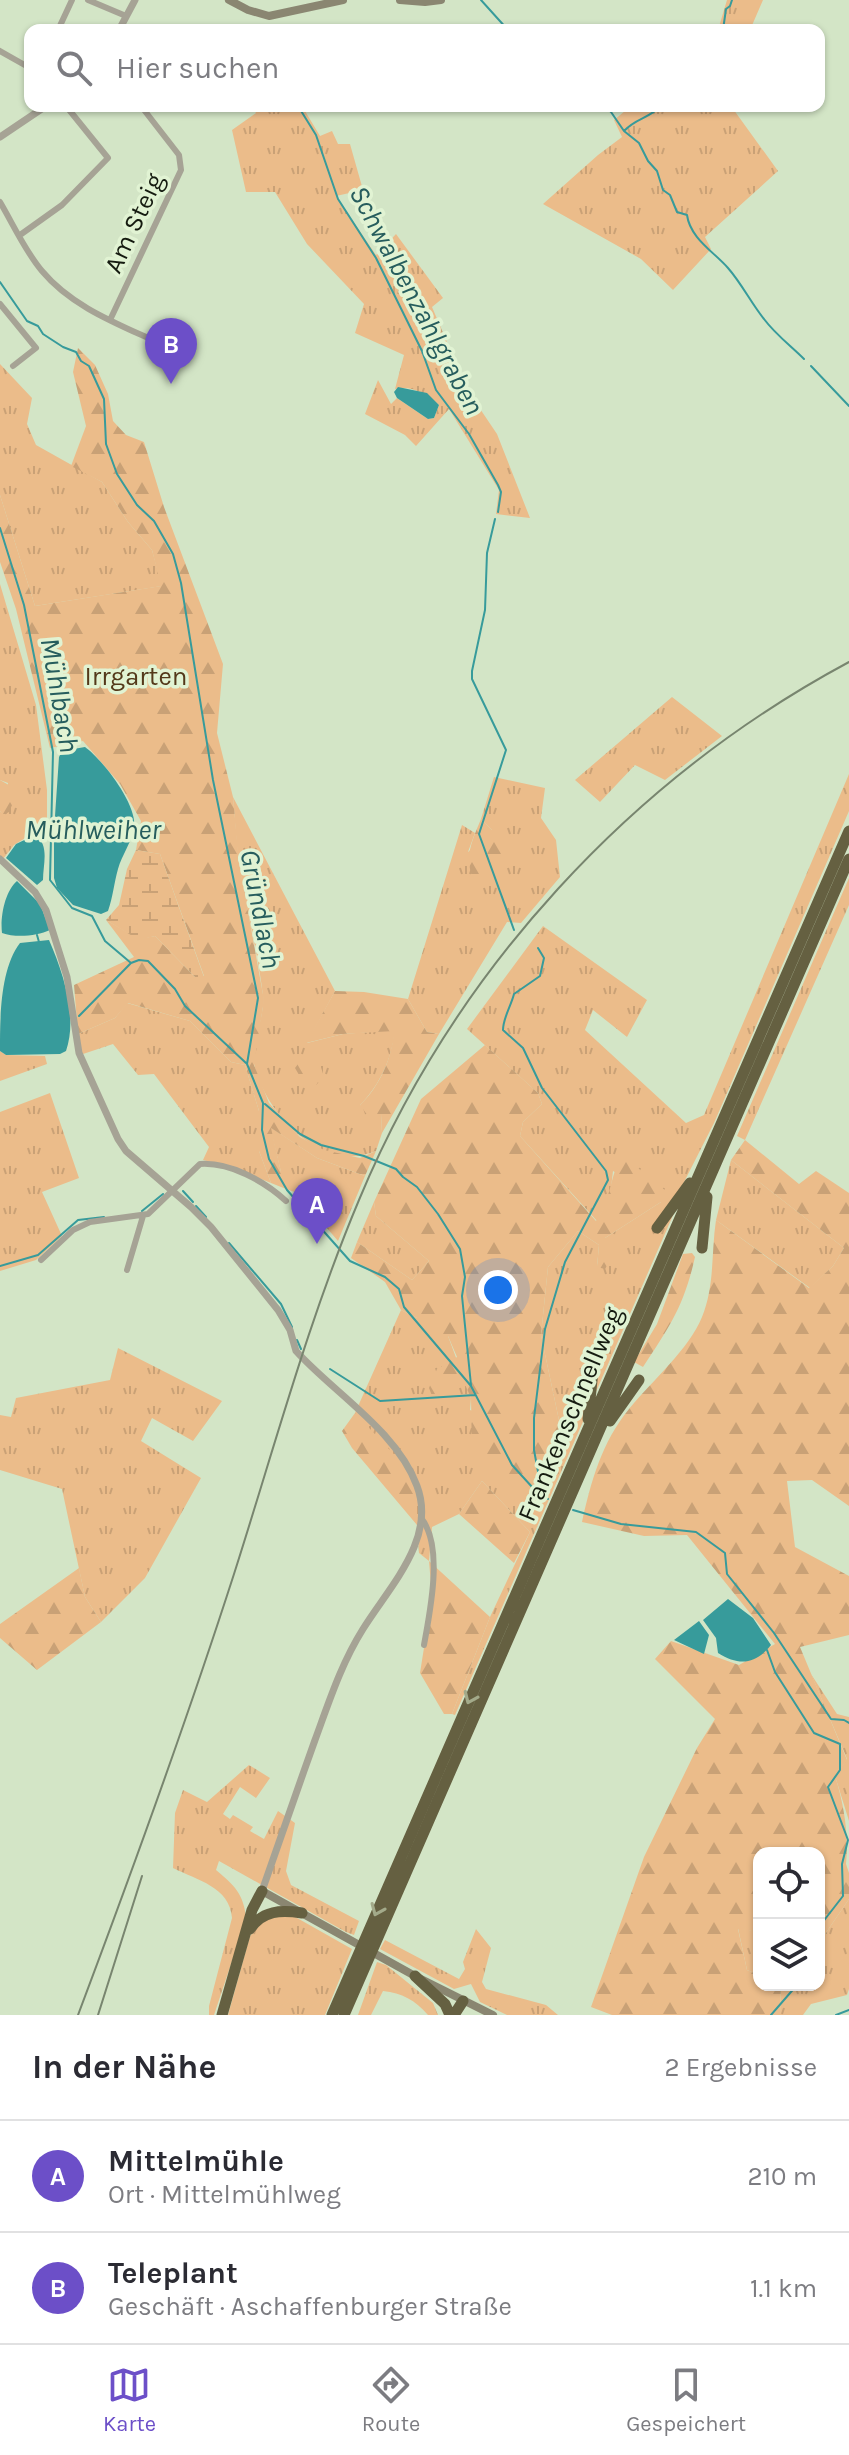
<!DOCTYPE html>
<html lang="de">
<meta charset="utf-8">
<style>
body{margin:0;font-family:Karla,sans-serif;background:#f2f2f3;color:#2b2b33}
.controls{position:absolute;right:24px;bottom:24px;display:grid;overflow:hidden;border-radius:16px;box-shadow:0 2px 6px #0004}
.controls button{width:72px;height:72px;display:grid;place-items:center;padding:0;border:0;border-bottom:2px solid #e1e1e2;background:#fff;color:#2b2b33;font:40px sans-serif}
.you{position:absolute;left:498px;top:1290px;width:28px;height:28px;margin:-20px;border:6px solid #fff;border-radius:50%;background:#1a73e8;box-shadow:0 0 0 12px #1a73e833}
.badge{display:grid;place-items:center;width:52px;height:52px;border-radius:50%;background:#6c4fc8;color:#fff;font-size:26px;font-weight:700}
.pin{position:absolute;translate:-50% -66px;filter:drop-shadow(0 2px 4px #0008)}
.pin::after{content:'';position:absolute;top:42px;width:28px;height:24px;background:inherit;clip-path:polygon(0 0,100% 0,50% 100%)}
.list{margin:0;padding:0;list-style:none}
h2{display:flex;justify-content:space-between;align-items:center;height:104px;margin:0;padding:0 32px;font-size:34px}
h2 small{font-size:26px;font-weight:400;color:#7c7c81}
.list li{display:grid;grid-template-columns:52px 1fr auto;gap:24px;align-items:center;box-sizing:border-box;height:112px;padding:0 32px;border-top:2px solid #e1e1e2}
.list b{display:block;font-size:30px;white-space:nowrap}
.list p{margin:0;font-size:26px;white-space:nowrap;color:#7c7c81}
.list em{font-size:26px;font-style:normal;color:#7c7c81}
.icon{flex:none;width:44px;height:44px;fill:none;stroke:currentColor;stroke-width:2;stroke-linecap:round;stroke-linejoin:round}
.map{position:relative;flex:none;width:849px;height:2015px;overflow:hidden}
.search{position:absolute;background:#fff;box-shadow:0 2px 6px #0004;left:24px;right:24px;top:24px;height:88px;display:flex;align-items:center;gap:20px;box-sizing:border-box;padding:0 28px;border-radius:16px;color:#7c7c81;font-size:30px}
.sheet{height:328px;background:#fff}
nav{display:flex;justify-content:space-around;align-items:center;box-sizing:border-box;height:112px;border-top:2px solid #e1e1e2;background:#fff;font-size:22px;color:#7c7c81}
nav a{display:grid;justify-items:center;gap:4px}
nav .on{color:#6c4fc8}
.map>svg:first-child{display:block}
.grass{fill:url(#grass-tufts)}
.forest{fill:url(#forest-firs)}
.wetland{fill:url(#wetland-marsh)}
.water{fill:#379b9b}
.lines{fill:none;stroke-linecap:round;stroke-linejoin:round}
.stream{stroke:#379b9b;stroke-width:2}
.minor{stroke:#a6a395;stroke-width:6}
.tertiary{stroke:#a6a395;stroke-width:7}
.secondary{stroke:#8a8671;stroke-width:8}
.motorway{stroke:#656041;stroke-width:11}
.rail{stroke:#78856f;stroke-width:2}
.oneway{stroke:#a3aa8a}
.labels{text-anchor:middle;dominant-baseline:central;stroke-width:7;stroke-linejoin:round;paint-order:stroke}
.street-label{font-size:26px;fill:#151b10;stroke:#e1f3d3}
.park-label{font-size:26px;fill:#53391a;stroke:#e1f3d3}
.water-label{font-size:28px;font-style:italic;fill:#265d5d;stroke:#e1f3d3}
</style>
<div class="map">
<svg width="849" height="2015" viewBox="0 0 849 2015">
<defs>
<pattern id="grass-tufts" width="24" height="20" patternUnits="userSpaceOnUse" patternTransform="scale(2)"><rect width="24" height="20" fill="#ebbc8a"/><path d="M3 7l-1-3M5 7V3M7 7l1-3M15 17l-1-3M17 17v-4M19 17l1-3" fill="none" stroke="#c9a176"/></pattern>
<pattern id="forest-firs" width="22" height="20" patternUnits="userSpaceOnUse" patternTransform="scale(2)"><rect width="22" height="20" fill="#ebbc8a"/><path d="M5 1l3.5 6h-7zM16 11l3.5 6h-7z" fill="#c9a176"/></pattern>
<pattern id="wetland-marsh" width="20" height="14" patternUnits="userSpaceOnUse" patternTransform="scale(2)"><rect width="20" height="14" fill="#ebbc8a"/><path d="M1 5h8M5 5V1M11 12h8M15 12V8" fill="none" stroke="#c9a176"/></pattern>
</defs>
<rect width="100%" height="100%" fill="#d3e5c6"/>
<!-- grass -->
<path class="grass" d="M727,0h36l-13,30h-32z
M251,106h51l18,30 12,-5 6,13h12l13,46 -27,6 40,59 20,-21 47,64 -11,9 36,84 29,43 33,84 -34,-4 3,-24 -50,-81 -33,37 -11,-11 -40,-21 13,-34 13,24 6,-6 31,21 6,-1 5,-13c-12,-11 -28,-20 -44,-16l9,-34 -49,-22 9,-29 -57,-60 -32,-52h-29l-14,-62 24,-17z
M631,106h100l47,65 -73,66 6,12 -38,41 -32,-31 -98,-55 55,-49 24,-18 -8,-17z
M0,364l32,34 -5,26 9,21 66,37 26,40 24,28 10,36 -127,20 -35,-111z
M0,584l36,121 11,85v45l-12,-3 -21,13 -11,14 -3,-3v-45l3,3 5,-31 -8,-3z
M672,697l50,39 -57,44 -30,-15 -35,37 -25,-22z
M849,774v37l-135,312 -34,67 -6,23 -219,502 -3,-1 38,-97 40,-85 -48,-51 -23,33 -27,13 -3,34 -10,-8 -2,-28 -62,-112 46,-103 16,8v18h31l23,62 -1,12 94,34 -23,-109 7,-68 30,-36 21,14 -2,22 8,-29 56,-36 -48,-31 -3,26 -13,24 -77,-85 3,-14 19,-18 -4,-11 -71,-64 76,-103 104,74 -20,37 -34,-27 -8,20 101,93 18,-8z
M494,777l51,11 -4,30 15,22 4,37 -39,46 -14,-1 -68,112 -12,-2 -19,-33 54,-174 13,8 -7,19 24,-22 -11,-11z
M233,797l102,194 -28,52 36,-9 52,-4c-3,28 -15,55 -35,75l21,8 1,20 -6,18c-53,23 -108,-35 -121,-83 -6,-19 10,-50 8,-72 -5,-44 -17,-88 -24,-132 -3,-22 -4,-45 -6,-67z
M849,878v27l-104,235 -8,-4z
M127,1003l63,18 41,41 14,3 14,46v40l12,32 -40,-16 -28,-7 6,-13 -55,-73 -16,1 -25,-31 -33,11 -2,-21 37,-16z
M0,1051l6,4 39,1 2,8 -47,17z
M50,1093l29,85 -37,14 20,44 -26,24 -36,11v-159z
M270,1127l47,31 48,18 -27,65 -41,-48 -16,-6v-15z
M731,1160l113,88 -11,18 -23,22 -94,-68z
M374,1202l2,14 53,45 -17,19 -55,-38z
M118,1348l104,53 -29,40 -41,-23 -11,23 60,37 -56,100 -44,44 -16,-25 -23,-108 -62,-19v-55l11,2 5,-19 94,-18z
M811,1674l26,40 12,3v104l-14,-45 12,-17z
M249,1765l21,13 -14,20 -16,-11 -17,27 7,5 3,-4 20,12 -3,4 14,8 14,-28 17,12 -9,48 5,14 68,36 -5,14 -8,-3 -127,-71 -3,9c18,15 28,24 30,49l-32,96h-5v-9l23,-88c-2,-31 -35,-38 -59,-50l2,-55 8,-23 24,12z
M849,1899v90l-2,6 -36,9 -8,11h-23l1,-30h38v-42z
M290,1914l62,35 -27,66h-97l22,-79 14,-16z
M738,1928l21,4v43l-12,-5z
M476,1929l15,19 -9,34 4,7 60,16 12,10h-51l-27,-13 -9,-18 -17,5 -74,-40 5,-9 74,39 6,-10 -2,-7z
M377,1962l9,3 47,38 5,12h-10c-13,-15 -26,-22 -45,-24l-12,24h-13z"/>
<!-- forest -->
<path class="forest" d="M78,348l17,17 13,29 5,27 13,14 18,7 20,65 59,157 -6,69 16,64 6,65 25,138 -10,65 15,38 31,34 24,13 36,8 16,-7 -11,25 -48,-18 -46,-30 10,44v15l-10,-4 -12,-32v-40l-14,-46 -14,-3 -41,-41 -62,-18 -13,15 -37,16 -4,-49 60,-28 -28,-37 33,19 16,-3 40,41 9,-1 -44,-122 -24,-4 5,-29 -21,-37 -37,-43 -33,7 -34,-139 -16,-47v-67l35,111 126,-20 -9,-36 -24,-28 -26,-40 -31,-16 15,-40 -13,-54z
M0,780l14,8 2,8 -7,16 -6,3 -3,-4z
M481,819l11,11 13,-3 8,21 -18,27 -22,4c-9,-23 -1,-38 8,-60z
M335,991l29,1 44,7 19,33 12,2 -57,99 -1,-19 -13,2 -8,-11c20,-19 32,-47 34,-74l-51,3 -37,9z
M485,1045l53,48 4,11 -19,18 -3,14 76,85c16,-23 13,-43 26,-66l44,36 -5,11 -56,36 11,13 -11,18 -8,-2 2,-22 -21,-14 -30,36 -7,68 23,109 -21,43 -8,9 -41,-23 -22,-18 -1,-57 -8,-18 -14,19 -15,2 -5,-13 8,-19 20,-12 -9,-21h-31v-18l-16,-8 -16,-28 -34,-24 6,-16 55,38 17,-19 -53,-45 -2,-14 47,-103z
M304,1056l16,8 4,13 -8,8 -14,-5 -7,-12z
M745,1140l54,44 17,-13 33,22v313l-37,-26 -25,1 8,66 54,29v59l-49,12 47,113 -12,16c9,28 14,59 11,88l3,9v26l-30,44v-90h-60v79l-21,-3 9,41 12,5v10h22l-1,30h-168l-21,-8 53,-150 53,-109 18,-29 -60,-60 16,-18 68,24 36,-21 -88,-109 -43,1 -62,-14c9,-41 20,-80 47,-113 23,-28 60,-60 73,-92 13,-32 9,-64 14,-97l93,68 24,-22 11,-18 -113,-88z
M692,1253l3,4c-11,49 -25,69 -52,110l-9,-5 23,-38 26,-70z
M355,1413l49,52 13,28v32l-65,-77 -10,-17z
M482,1481l48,51 -16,31 -55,-49z
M429,1561l61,56 -38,97h-8l-24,-41 12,-76z
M79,1568l6,29 16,25 -64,48 -37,-32v-14z"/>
<!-- wetland -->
<path class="wetland" d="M136,850l24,4 44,123 -8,1 -41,-42 -16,4 -33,-20 13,-15 8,-36z"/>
<!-- water -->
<path class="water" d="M398,387l29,6 12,12 -5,13 -6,1 -31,-21 -3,-6z
M85,747c17,12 54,59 49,82 -3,14 -12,26 -16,40 -4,14 -5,28 -10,42l-7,3 -28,-9 -16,-17 -3,-10v-47l5,-74 3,-6z
M35,835c15,10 8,29 8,45l-6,5 -31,-27 10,-14z
M17,881l23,23 10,26c-13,6 -34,8 -48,3 -2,-16 3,-42 15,-52z
M49,940c14,32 29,77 17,111l-6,3 -54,1 -6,-4c0,-33 0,-82 20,-108z
M728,1599l25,19 18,27c-16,20 -32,21 -53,8l-2,-15 -13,-18z
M699,1621l10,14 -5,19 -30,-14z"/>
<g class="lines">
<!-- stream -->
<path class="stream" d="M481,0l27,30
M723,30l3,-21 4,-3 2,-6
M298,106l18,29 22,64 38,59 46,93 14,39 33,44 29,51 3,7 -3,20
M604,106l7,6 13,19 15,12 9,18 9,10 6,19 7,5 7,17 10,3c3,23 27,37 41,53 14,16 23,35 36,51 11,15 27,27 40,40
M624,131c12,-13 24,-12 37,-25
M0,282l27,39 11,5 5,8 20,13 13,5 5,9 8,5 15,33 2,45 11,30 20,31 17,16 19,33 8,29 32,197 45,218 -11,66 16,39 -1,27 7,29 18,31 63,71 35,16 14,12 5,18 67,79 41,79 21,23 15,11
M811,366l38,40
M495,519l-8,34 -2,57 -13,61v8l34,71 -27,84 35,96
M0,528l24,77 29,147 -3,128 22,28 20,8 13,25 26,22 8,-3 9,1 27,28 10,17 61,57
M37,935l2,7
M538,948l6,10 -4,18 -26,18c-3,12 -11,24 -11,36l20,18 19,40 64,83 2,9 -43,82 -20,67 -11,89v32l8,43
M79,1016l52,-53
M265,1104l35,30 21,11 43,11 32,13 7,8 14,10 21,27 22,35 5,28 -3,19 9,89
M183,1191l10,11
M196,1206l10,11
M142,1211l21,-17
M229,1243l52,61 11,23
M0,1266l38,-11 40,-35 26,-3
M297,1340l4,9
M330,1369l50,32 95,-6
M573,1510l48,14 75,8 29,21 2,21 47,59 57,86 13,1 5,3
M767,1650l8,22 39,61 26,11v26l-12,17 20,53 -6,24 1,32 -21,27 -3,18
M771,2015l26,-30
M836,2015l13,-5"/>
<!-- minor -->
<path class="minor" d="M88,0l38,16
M58,30l14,-30
M244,30l4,-1
M0,51l30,17
M0,202c13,22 25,49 42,69 30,36 76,53 117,72
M20,235l42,-30 46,-47 -42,-52
M0,304l36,44 -23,18
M110,320l71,-150 -2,-15 -38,-49
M41,1260l32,-30 17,-8 58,-8 52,-50c30,-2 64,17 86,37
M127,1270l16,-54
M421,1518c23,28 9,93 3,127"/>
<!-- tertiary -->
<path class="tertiary" d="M119,30l16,-30
M0,137l46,-31
M0,859l35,33 11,18 21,67 12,76 39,86 8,12 65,56 20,20 67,83 12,20 6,21c38,42 101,80 121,135 20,53 -28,101 -54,143 -22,35 -34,73 -48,111 -18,50 -35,100 -53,151"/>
<!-- secondary -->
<path class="secondary" d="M229,0l19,10 21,6 74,-16
M400,0l25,2 16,-2
M262,1891l153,85 78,39"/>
<!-- motorway -->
<path class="motorway" d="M657,1228l33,-45
M702,1248l5,-51
M588,1419l6,-58
M610,1421l29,-41
M250,1929c13,-19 31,-19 52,-16
M415,1976l30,28 5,11
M222,2015l30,-105 10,-19
M332,2015l517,-1184
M344,2015l505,-1156
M454,2015l9,-14"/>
<!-- rail -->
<path class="rail" d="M78,2015c55,-146 108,-292 156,-441 40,-125 74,-253 125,-374 95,-229 272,-421 490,-538
M98,2015l44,-139"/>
</g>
<!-- one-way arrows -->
<defs><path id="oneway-chevron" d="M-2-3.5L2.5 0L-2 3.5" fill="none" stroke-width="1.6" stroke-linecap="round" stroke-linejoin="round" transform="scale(2)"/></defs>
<g class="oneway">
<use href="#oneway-chevron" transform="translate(470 1698) rotate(114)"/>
<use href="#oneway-chevron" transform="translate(377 1910) rotate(113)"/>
</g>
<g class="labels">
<!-- street labels -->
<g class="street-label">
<text transform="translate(134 223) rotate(-65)">Am Steig</text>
<text transform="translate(570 1414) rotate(-67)">Frankenschnellweg</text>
</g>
<!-- park labels -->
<g class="park-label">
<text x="136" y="676">Irrgarten</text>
</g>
<!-- water labels -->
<g class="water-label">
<text transform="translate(417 300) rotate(62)">Schwalbenzahlgraben</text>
<text transform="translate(60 695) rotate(80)">Mühlbach</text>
<text x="93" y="829">Mühlweiher</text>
<text transform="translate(261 909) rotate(79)">Gründlach</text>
</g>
</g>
</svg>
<div class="controls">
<button><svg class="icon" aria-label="locate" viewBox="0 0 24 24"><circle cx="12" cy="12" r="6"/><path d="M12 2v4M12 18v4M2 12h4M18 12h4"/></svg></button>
<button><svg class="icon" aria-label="layers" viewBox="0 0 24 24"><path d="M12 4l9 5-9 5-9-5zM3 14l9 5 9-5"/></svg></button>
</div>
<div class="you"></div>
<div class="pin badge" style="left:317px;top:1244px">A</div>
<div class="pin badge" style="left:171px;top:384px">B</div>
<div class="search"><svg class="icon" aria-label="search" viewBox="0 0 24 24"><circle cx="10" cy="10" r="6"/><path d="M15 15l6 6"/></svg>Hier suchen</div>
</div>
<section class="sheet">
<h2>In der Nähe<small>2 Ergebnisse</small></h2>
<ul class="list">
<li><span class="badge">A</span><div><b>Mittelmühle</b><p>Ort · Mittelmühlweg</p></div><em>210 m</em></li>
<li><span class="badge">B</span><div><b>Teleplant</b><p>Geschäft · Aschaffenburger Straße</p></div><em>1.1 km</em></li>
</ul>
</section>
<nav>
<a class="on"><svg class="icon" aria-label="map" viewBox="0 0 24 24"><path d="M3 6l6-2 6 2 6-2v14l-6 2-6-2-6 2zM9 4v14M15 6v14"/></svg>Karte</a>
<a><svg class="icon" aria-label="directions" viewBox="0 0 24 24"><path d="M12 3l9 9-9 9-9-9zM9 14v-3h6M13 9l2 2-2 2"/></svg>Route</a>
<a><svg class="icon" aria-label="saved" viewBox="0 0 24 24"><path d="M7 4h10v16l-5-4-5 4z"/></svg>Gespeichert</a>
</nav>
